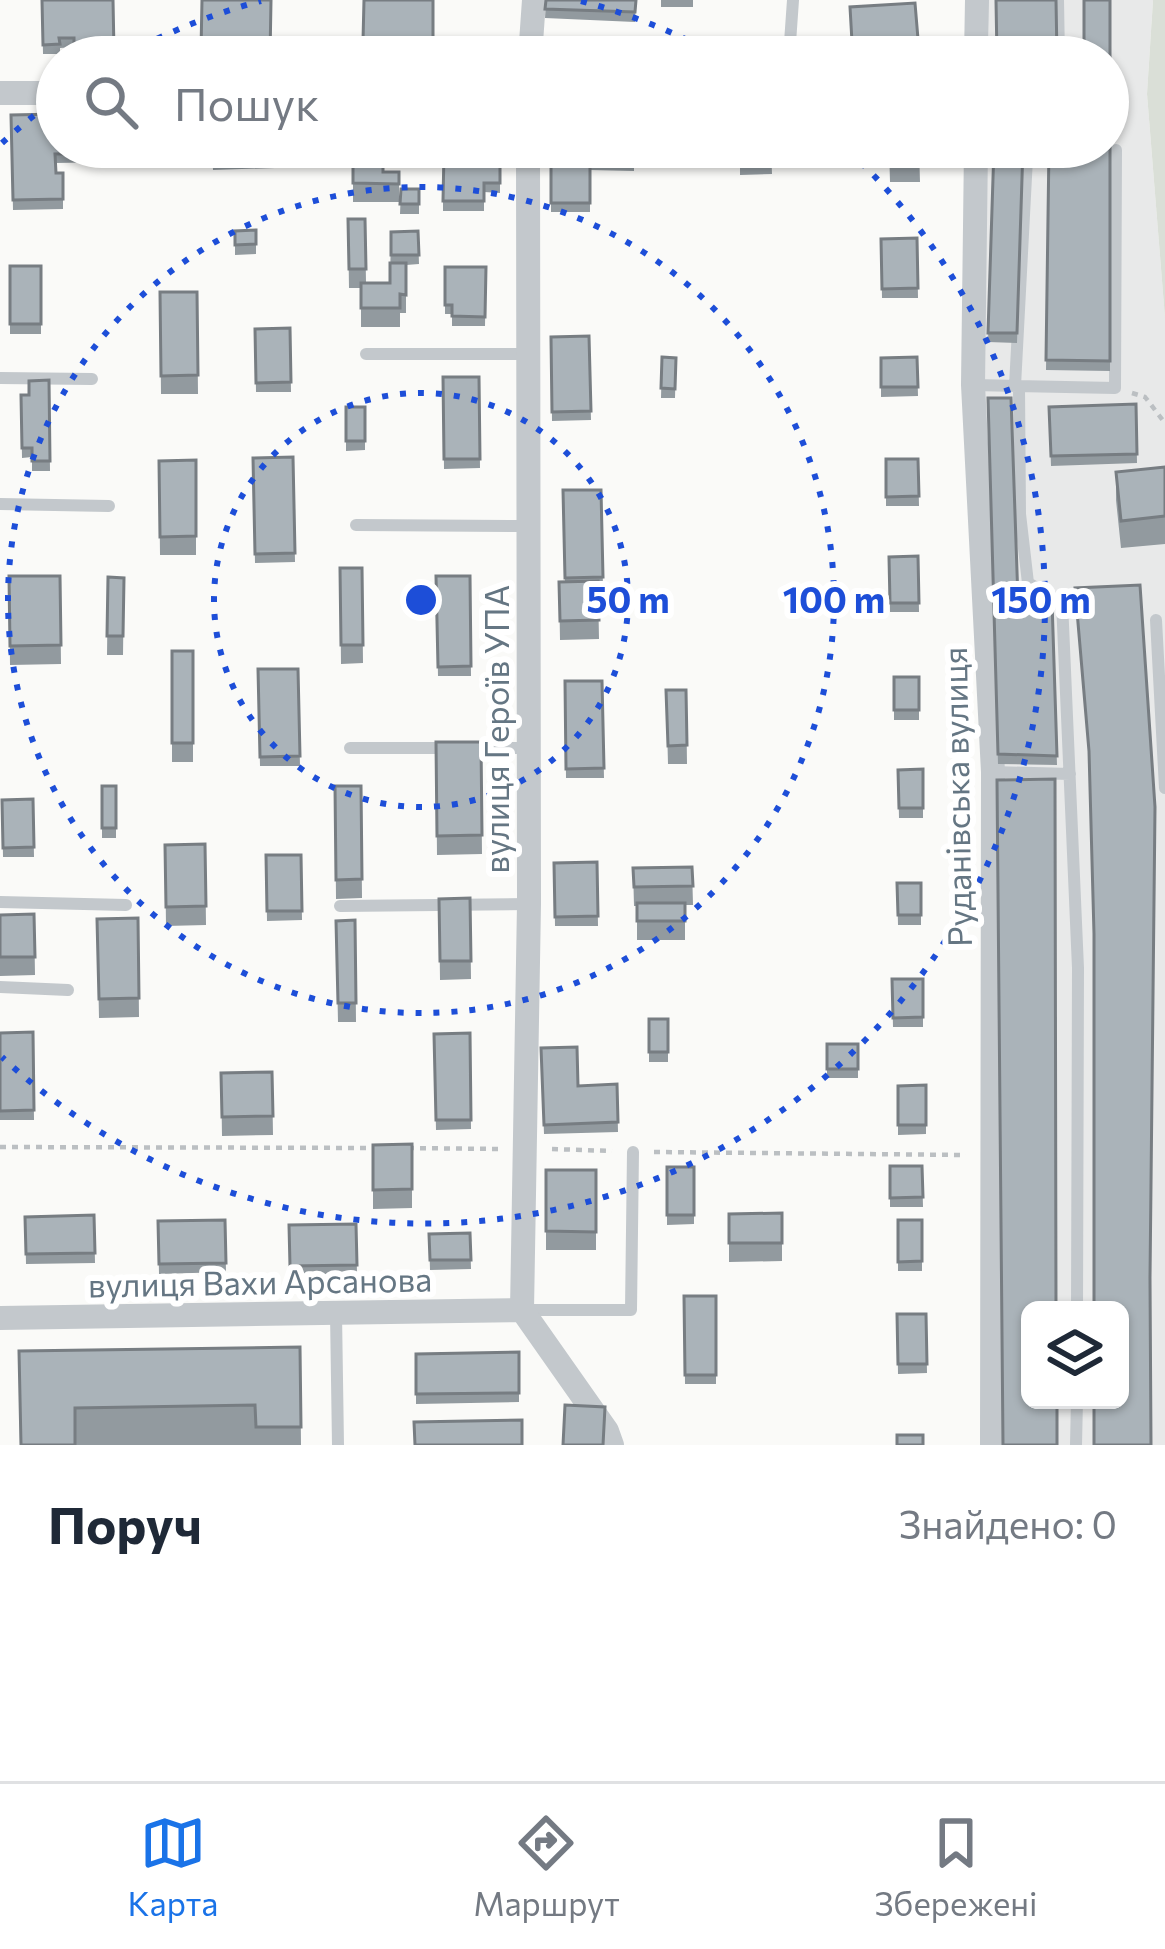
<!DOCTYPE html>
<html lang="uk">
<meta charset="utf-8">
<style>
body{margin:0;font-family:Commissioner,sans-serif;background:#f2f2f3;color:#1f2937}
.controls{position:absolute;right:36px;bottom:36px;display:grid;overflow:hidden;border-radius:18px;box-shadow:0 3px 9px #0004}
.controls button{width:108px;height:108px;display:grid;place-items:center;padding:0;border:0;border-bottom:3px solid #e0e1e3;background:#fff;color:#1f2937;font:60px sans-serif}
.list{margin:0;padding:0;list-style:none}
h2{display:flex;justify-content:space-between;align-items:center;height:156px;margin:0;padding:0 48px;font-size:51px}
h2 small{font-size:39px;font-weight:400;color:#747a83}
.icon{flex:none;width:66px;height:66px;fill:none;stroke:currentColor;stroke-width:2;stroke-linecap:round;stroke-linejoin:round}
.map{position:relative;flex:none;width:1165px;height:1445px;overflow:hidden}
.search{position:absolute;background:#fff;box-shadow:0 3px 9px #0004;left:36px;right:36px;top:36px;height:132px;display:flex;align-items:center;gap:30px;box-sizing:border-box;padding:0 42px;border-radius:66px;color:#747a83;font-size:45px}
.sheet{height:336px;background:#fff}
nav{display:flex;justify-content:space-around;align-items:center;box-sizing:border-box;height:168px;border-top:3px solid #e0e1e3;background:#fff;font-size:33px;color:#747a83}
nav a{display:grid;justify-items:center;gap:6px}
nav .on{color:#1a73e8}
.map>svg:first-child{display:block}
.built{fill:#e8e9e9;fill-rule:evenodd}
.green{fill:#dadfd7}
.lines{fill:none;stroke-linecap:round;stroke-linejoin:round}
.path{stroke:#bbbfc2;stroke-width:4.5;stroke-dasharray:6 6;stroke-linecap:butt}
.service{stroke:#c3c8cc;stroke-width:12}
.minor{stroke:#c3c8cc;stroke-width:24}
.wall{fill:#929a9f}
.building{fill:#aab3b9;stroke:#777d82;stroke-width:3}
.ring{fill:none;stroke:#1d4ed8;stroke-width:6;stroke-dasharray:6 12}
.labels{text-anchor:middle;dominant-baseline:central;stroke-width:12;stroke-linejoin:round;paint-order:stroke}
.street-label{font-size:33px;fill:#657683;stroke:#fff}
.centre{fill:#1d4ed8;stroke:#fff;stroke-width:6}
.ring-label{font-size:36px;text-anchor:middle;font-weight:bold;fill:#1d4ed8;stroke:#fff;stroke-width:12;stroke-linejoin:round;paint-order:stroke}
</style>
<div class="map">
<svg width="1165" height="1445" viewBox="0 0 1165 1445">
<rect width="100%" height="100%" fill="#fafaf8"/>
<!-- built -->
<path class="built" d="M988,0h165l-6,94 18,224v1127h-169l-14,-1111 5,-187h121v-90h-119zM1030,1310h90v90h-90z"/>
<!-- green -->
<path class="green" d="M1153,0h12v318l-18,-224z"/>
<g class="lines">
<!-- path -->
<path class="path" d="M1132,393l13,4 20,26
M0,1147l378,1
M408,1148l90,1
M552,1149l60,2
M654,1152l312,3"/>
<!-- service -->
<path class="service" d="M1058,0l1,57
M789,57l4,-57
M366,354h162
M0,378l92,1
M974,385l141,3 1,-238
M1015,386l12,-228
M1019,388l1,126 8,69 34,19 16,366 -1,342
M0,504l109,2
M356,525l171,1
M1156,620l9,168
M350,748h98
M469,748h59
M994,772l76,2
M0,902l126,3
M340,906l189,-2
M0,987l68,3
M523,1310h108l2,-158
M336,1313l2,132
M1076,1445l1,-45"/>
<!-- minor -->
<path class="minor" d="M530,57l4,-57
M976,57l1,-57
M0,93h57
M976,147l-3,238 20,387 -1,673
M522,1310l7,-406 -1,-757
M522,1310l85,121 5,14
M0,1318l522,-8"/>
</g>
<!-- wall -->
<path class="wall" d="M42,0h71l1,57h-40v-10l-14,1v6h-17z
M202,0l69,57 -29,-7h-21l-1,7h-19z
M364,0h69v51h-70z
M546,0h90l-1,22 -90,-4z
M661,0h32v7h-32z
M1110,0v371l-64,-1 3,-223h59z
M915,3l3,45 -66,4 -2,-45z
M11,115l101,32v15l-56,1v10h7v36l-50,1z
M212,147h63v21l-62,2z
M407,147h93v46l-16,-1v19h-41v-49l-37,-1z
M551,147h83v24l-44,-1v42h-39z
M740,147h31l1,27 -32,1z
M889,147h30l1,35h-30z
M994,147h29l-6,196 -29,-1z
M353,152l30,19 16,1v30h-46z
M401,189h18v25h-19z
M348,219h17l1,64h24l1,-51 27,-1 1,33 -13,1v48h-6v14h-39v-39h-12z
M256,230v24l-21,1v-24z
M917,238l1,60h-36l-1,-59z
M10,266h31v68h-31z
M445,267h41l-1,59h-33v-12h-7z
M160,292h37l1,102h-37z
M290,328l1,64h-35l-1,-63z
M589,336l2,84 -39,1 -1,-84z
M662,357l14,1 -1,40h-14z
M917,357l1,39 -37,1v-39z
M443,377h36l1,91 -36,1z
M49,380l1,91h-18v-14l-10,1 -1,-63h8z
M988,398l30,202 34,1 5,164 -59,-1z
M1136,404l1,59 -86,3 -2,-59z
M346,407l19,34v9l-19,1z
M293,457l2,105 -40,1 -2,-105z
M886,459h32l1,47h-33z
M196,460v95h-36l-1,-94z
M1165,467v77l-44,4 -5,-48v-28z
M563,490h38l2,97h-5l1,52 -39,1 -1,-58h6z
M918,556l1,56h-29l-1,-55z
M340,568h22l1,95 -22,1z
M9,576h51l1,88 -51,1z
M436,576h34l1,100h-33z
M108,577l16,1 -1,77h-16z
M172,651h21v111h-21z
M258,669h40l2,97h-40z
M894,677h25v43h-25z
M565,681h37l2,97h-38z
M666,690h20l1,74h-19z
M436,742h45l1,112 -45,1z
M923,769v49h-24l-1,-48z
M102,786h14v52h-14z
M335,786h26l1,112 -26,1z
M33,799l1,58h-31l-1,-57z
M205,844l1,81 -40,1 -1,-81z
M266,855h35l1,65 -35,1z
M597,862l1,64h-43l-1,-63z
M692,867l1,38h-8v35h-48v-34h-3l-1,-38z
M897,883h24v42h-23z
M470,898l1,81 -31,1 -1,-81z
M34,914l1,61 -35,1v-61z
M138,918l1,99 -40,1 -2,-99z
M355,920l1,102h-18l-2,-101z
M892,979h31v48h-30z
M649,1019h19v43h-19z
M33,1032l1,88h-34v-87z
M470,1033l1,96 -35,1 -2,-96z
M827,1044h31v34h-31z
M541,1048l37,38 39,-2 1,48 -74,2z
M272,1072l1,63 -51,1 -1,-63z
M926,1085v49l-28,1v-49z
M412,1144v64l-39,1v-64z
M890,1166h32l1,41h-33z
M667,1167h27v57l-27,1z
M546,1170h50v80h-50z
M782,1213v48l-53,1v-48z
M94,1215l1,48 -69,1 -1,-47z
M225,1220l1,52 -67,2 -1,-53z
M898,1220h24v51h-24z
M356,1224l1,50 -67,1 -1,-50z
M470,1233l1,36 -41,1 -1,-36z
M684,1296h32v88h-31z
M897,1314h29l1,59 -29,1z
M300,1347l1,98h-281l-1,-94z
M416,1354l103,39v9l-103,2z"/>
<!-- building -->
<path class="building" d="M42,0h71l1,51 -40,2v-15h-15l1,6 -17,1z
M202,0h69l-1,57h-28l1,-16 -22,-1 -1,11 -19,-1z
M364,0h69v42l-70,-1z
M546,0h90l-1,12 -90,-3z
M996,0h60l1,57h-60z
M1084,0h26v361l-64,-1 3,-213h59v-90h-24z
M915,3l3,36 -66,3 -2,-35z
M57,114v33h55v6l-57,1 1,19h7v26l-50,1 -2,-85z
M212,147h63v11l-62,2z
M407,147h93v36h-16v18h-41l1,-49h-38z
M551,147h83v14l-44,-1v43h-39z
M740,147h31l1,18h-32z
M889,147h30l1,16h-30z
M994,147h29l-6,186h-29z
M353,152h30v20h16v12l-46,-1z
M401,189h18v15h-19z
M348,219h17l1,50h-17z
M256,230v14l-21,1v-14z
M418,231l1,24h-28v-23z
M917,238l1,50 -36,1 -1,-50z
M390,263h16v32l-6,-1v14h-39v-25h29z
M10,266h31v58h-31z
M445,267h41l-1,50 -33,-1v-11h-7z
M160,292h37l1,83 -37,1z
M290,328l1,54 -35,1 -1,-54z
M589,336l2,75 -39,1 -1,-75z
M662,357l14,1 -1,31 -14,-1z
M917,357l1,30h-37v-29z
M443,377h36l1,82h-36z
M49,380l1,81h-18v-13h-10l-1,-53h8v-14z
M988,398h23l7,202 34,1 5,155 -59,-2z
M1136,404l1,50 -86,2 -2,-49z
M346,407h19v34h-19z
M293,457l2,96 -40,1 -2,-96z
M886,459h32l1,37 -33,1z
M196,460v76l-36,1 -1,-76z
M1165,467v49l-44,5 -5,-49z
M563,490h38l2,87 -38,1z
M918,556l1,47h-29l-1,-46z
M340,568h22l1,77h-22z
M9,576h51l1,69 -51,1z
M436,576h34l1,90 -33,1z
M108,577l16,1 -1,58h-16z
M598,581l1,39 -39,1 -1,-39z
M1140,585l15,222 -5,471 1,167h-57v-45h26v-90h-26v-376l-5,-183 -14,-163z
M172,651h21v92h-21z
M258,669h40l2,87 -40,1z
M894,677h25v33h-25z
M565,681h37l2,87 -38,1z
M666,690h20l1,55 -19,1z
M436,742h45l1,93 -45,1z
M923,769v39h-24l-1,-38z
M1055,779l1,531h-26v90h27v45h-54l-6,-665z
M102,786h14v42h-14z
M335,786h26l1,93 -26,1z
M33,799l1,48 -31,1 -1,-48z
M205,844l1,62 -40,1 -1,-62z
M266,855h35l1,56h-35z
M597,862l1,54 -43,1 -1,-54z
M692,867l1,19 -59,1 -1,-19z
M897,883h24v32h-23z
M470,898l1,63h-31l-1,-62z
M637,903h48v18h-48z
M34,914l1,43h-35v-42z
M138,918l1,80 -40,1 -2,-80z
M355,920l1,83h-18l-2,-82z
M892,979h31v38l-30,1z
M649,1019h19v33h-19z
M33,1032l1,78 -34,1v-78z
M470,1033l1,87h-35l-2,-86z
M827,1044h31v25h-31z
M577,1047l1,39 39,-2 1,38 -74,3 -3,-77z
M272,1072l1,44 -51,1 -1,-44z
M926,1085v40h-28v-39z
M412,1144v45l-39,1v-45z
M890,1166h32l1,31 -33,1z
M667,1167h27v48h-27z
M546,1170h50v62l-50,-1z
M782,1213v30h-53v-29z
M94,1215l1,38 -69,1 -1,-37z
M225,1220l1,43 -67,1 -1,-43z
M898,1220h24v41l-24,1z
M356,1224l1,41 -67,1 -1,-41z
M470,1233l1,27h-41l-1,-26z
M684,1296h32v79h-31z
M897,1314h29l1,50h-29z
M300,1347l1,80h-45l-1,-22 -180,3v37h-54l-2,-94z
M519,1352v41l-103,1v-40z
M565,1405l40,2 -2,38h-40z
M522,1420v25h-107l-1,-23z
M897,1435h26v10h-26z"/>
<!-- distance rings -->
<g class="ring">
<circle cx="421" cy="600" r="207"/>
<circle cx="421" cy="600" r="413"/>
<path d="M2 143A620 620 0 0 1 57 98M125 55A620 620 0 0 1 261 1M581 1A620 620 0 0 1 717 55M848 150A620 620 0 0 1 2 1057"/>
</g>
<g class="labels">
<!-- street labels -->
<g class="street-label">
<text transform="translate(495 729) rotate(-90)">вулиця Героїв УПА</text>
<text transform="translate(956 797) rotate(-91)">Руданівська вулиця</text>
<text transform="translate(260 1281) rotate(-1)">вулиця Вахи Арсанова</text>
</g>
</g>
<circle cx="421" cy="600" r="18" class="centre"/>
<g class="ring-label">
<text x="628" y="613">50 m</text>
<text x="834" y="613">100 m</text>
<text x="1041" y="613">150 m</text>
</g>
</svg>
<div class="controls">
<button><svg class="icon" aria-label="layers" viewBox="0 0 24 24"><path d="M12 4l9 5-9 5-9-5zM3 14l9 5 9-5"/></svg></button>
</div>
<div class="search"><svg class="icon" aria-label="search" viewBox="0 0 24 24"><circle cx="10" cy="10" r="6"/><path d="M15 15l6 6"/></svg>Пошук</div>
</div>
<section class="sheet">
<h2>Поруч<small>Знайдено: 0</small></h2>
<ul class="list">
</ul>
</section>
<nav>
<a class="on"><svg class="icon" aria-label="map" viewBox="0 0 24 24"><path d="M3 6l6-2 6 2 6-2v14l-6 2-6-2-6 2zM9 4v14M15 6v14"/></svg>Карта</a>
<a><svg class="icon" aria-label="directions" viewBox="0 0 24 24"><path d="M12 3l9 9-9 9-9-9zM9 14v-3h6M13 9l2 2-2 2"/></svg>Маршрут</a>
<a><svg class="icon" aria-label="saved" viewBox="0 0 24 24"><path d="M7 4h10v16l-5-4-5 4z"/></svg>Збережені</a>
</nav>
